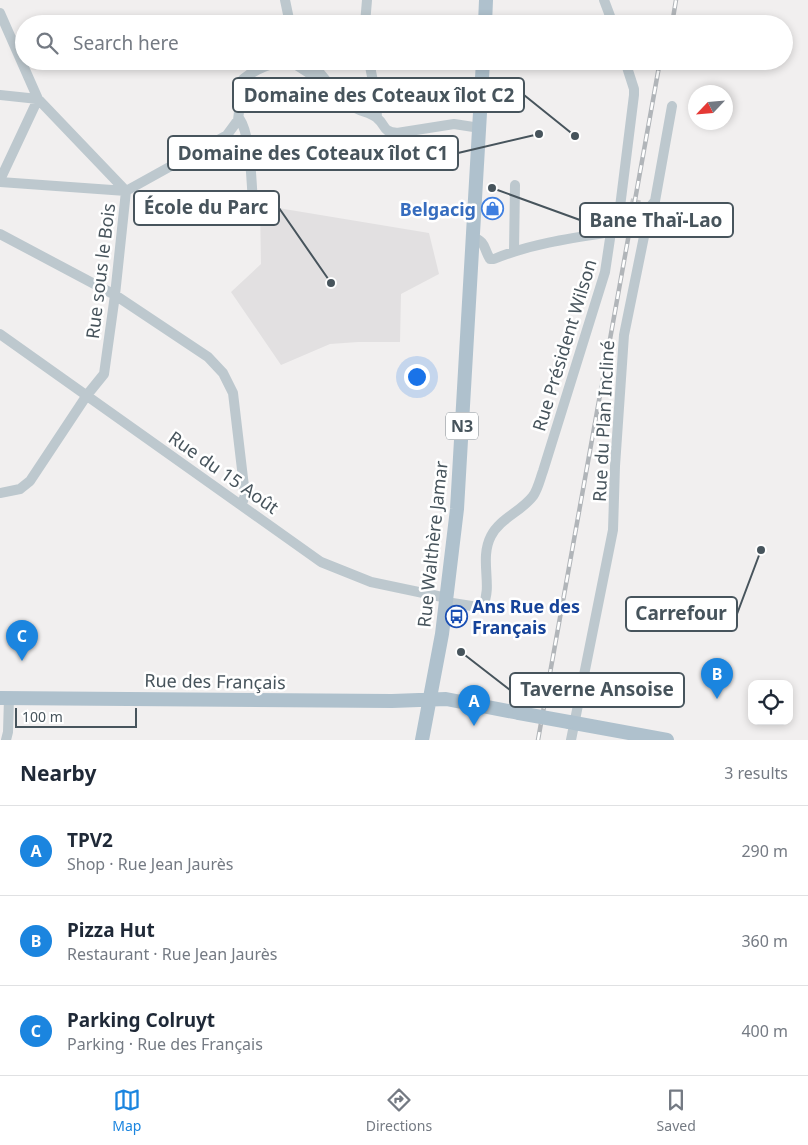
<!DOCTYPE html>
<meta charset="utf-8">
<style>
body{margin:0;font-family:"Noto Sans",sans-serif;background:#f6f6f7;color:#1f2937}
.controls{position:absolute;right:15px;bottom:15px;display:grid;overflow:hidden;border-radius:10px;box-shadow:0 2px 8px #0003}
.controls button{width:45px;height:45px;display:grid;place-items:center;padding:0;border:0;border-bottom:1px solid #e0e1e3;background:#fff;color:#1f2937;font:25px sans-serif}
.compass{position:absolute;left:688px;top:85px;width:45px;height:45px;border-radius:50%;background:#fff;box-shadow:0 2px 8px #0003;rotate:244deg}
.scale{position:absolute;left:15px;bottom:12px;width:122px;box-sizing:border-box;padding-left:5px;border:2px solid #47545c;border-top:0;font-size:14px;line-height:18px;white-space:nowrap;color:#47545c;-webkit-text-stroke:4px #fff;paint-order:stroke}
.you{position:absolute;left:416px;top:376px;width:18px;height:18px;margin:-12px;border:4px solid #fff;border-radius:50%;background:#1a73e8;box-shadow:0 0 0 8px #1a73e833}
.badge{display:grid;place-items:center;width:32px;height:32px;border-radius:50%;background:#1b85df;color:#fff;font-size:16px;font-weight:700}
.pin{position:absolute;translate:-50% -41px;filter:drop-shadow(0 1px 2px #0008)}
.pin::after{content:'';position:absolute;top:26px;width:18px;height:15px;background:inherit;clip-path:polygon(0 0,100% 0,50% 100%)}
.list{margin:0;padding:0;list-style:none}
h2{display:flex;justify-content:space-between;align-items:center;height:65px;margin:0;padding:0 20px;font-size:21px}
h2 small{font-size:16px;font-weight:400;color:#747a83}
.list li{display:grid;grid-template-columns:32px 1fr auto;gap:15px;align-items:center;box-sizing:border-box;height:90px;padding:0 20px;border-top:1px solid #e0e1e3}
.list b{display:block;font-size:19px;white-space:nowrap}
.list p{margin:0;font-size:16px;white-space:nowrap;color:#747a83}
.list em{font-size:16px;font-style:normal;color:#747a83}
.icon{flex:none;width:28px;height:28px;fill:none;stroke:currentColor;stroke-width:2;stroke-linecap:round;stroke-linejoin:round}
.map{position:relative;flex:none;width:808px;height:740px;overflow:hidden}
.search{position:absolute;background:#fff;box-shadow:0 2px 8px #0003;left:15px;right:15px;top:15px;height:55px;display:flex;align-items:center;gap:12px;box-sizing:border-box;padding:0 18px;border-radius:28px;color:#747a83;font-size:19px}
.sheet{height:335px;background:#fff}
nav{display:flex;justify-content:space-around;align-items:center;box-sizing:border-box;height:70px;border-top:1px solid #e0e1e3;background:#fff;font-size:14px;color:#747a83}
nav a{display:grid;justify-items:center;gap:2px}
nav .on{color:#1b85df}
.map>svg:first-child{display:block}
.education{fill:#e2e0e1}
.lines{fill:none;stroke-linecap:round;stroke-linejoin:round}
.minor-tunnel{stroke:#c6c8ca;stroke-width:10;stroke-dasharray:10 5;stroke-linecap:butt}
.minor{stroke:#bdc8ce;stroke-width:10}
.major{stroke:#afc1cd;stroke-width:14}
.rail-casing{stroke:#b1b5b9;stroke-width:4.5}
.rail{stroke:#fff;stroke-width:2.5;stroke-dasharray:8;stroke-linecap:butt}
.major-bridge{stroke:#afc1cd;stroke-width:14}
.labels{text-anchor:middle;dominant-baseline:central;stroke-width:5;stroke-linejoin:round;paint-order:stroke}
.shield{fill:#fff;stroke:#7e878d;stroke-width:1}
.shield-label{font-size:16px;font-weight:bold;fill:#47545c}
.shop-label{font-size:18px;font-weight:bold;fill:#366cbe;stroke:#fff;text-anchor:end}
.street-label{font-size:18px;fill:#47545c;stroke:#fff}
.transit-label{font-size:18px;font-weight:bold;fill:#164399;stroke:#fff;text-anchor:start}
.leader{fill:none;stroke:#47545c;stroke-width:2}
.callout-dot{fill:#47545c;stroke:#fff;stroke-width:2}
.callout{fill:#fff;stroke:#47545c;stroke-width:2}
.callout-label{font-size:19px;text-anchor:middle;font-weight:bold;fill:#47545c}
</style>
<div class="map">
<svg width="808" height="740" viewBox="0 0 808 740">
<rect width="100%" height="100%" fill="#f1efef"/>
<!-- education -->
<path class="education" d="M260,205l169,28 10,41 -38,20 -1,48h-42l-28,2 -49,21 -50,-73 30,-28z"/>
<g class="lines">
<!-- minor-tunnel -->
<path class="minor-tunnel" d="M630,203l13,3"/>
<!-- minor -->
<path class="minor" d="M285,0l5,24
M604,0l9,24
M0,13l38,86 88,92
M365,24l2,-24
M290,61l33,21
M310,61c14,16 25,33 42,45 8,6 18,6 25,12 10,8 4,13 20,15l57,-9 26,4
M369,61l7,36 1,21
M0,95l38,4
M239,118c12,17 12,62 14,83
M0,180l38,-81
M0,182l126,9
M126,191l101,-56 11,-15 5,-41c11,-9 24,-14 39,-18
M0,234l115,61 93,62 15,16 10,20 12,102 -3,9
M472,237c15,5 11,11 18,22h4c36,-15 78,-21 117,-27
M514,251l1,-66
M0,334l321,228 50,20 76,16
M0,493l20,-4 10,-8 57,-86 17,-21 11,-79 11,-104
M446,602l32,5 5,-2c10,-19 -4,-46 8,-69 9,-18 30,-24 42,-40 5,-7 7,-17 10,-25l62,-199 6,-40 9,-25 14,-112v-6l-9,-28
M6,740l2,-8 1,-34
M571,740l42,-210 2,-64 9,-131 26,-128 5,-6 17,-95"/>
<!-- major -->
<path class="major" d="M485,24l1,-24
M0,698l392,3 54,-2 73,14
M569,722l98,18
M422,740l20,-106 15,-125 26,-448"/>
<defs>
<path id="rail" d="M672,24l4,-24
M538,740l122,-679"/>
</defs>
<!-- rail casing -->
<use href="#rail" class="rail-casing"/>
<!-- rail -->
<use href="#rail" class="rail"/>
<!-- major-bridge -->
<path class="major-bridge" d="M519,713l50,9"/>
</g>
<!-- icons -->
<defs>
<symbol id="shop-ring" viewBox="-11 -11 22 22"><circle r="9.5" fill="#fff" stroke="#3f7fe0" stroke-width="1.5"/><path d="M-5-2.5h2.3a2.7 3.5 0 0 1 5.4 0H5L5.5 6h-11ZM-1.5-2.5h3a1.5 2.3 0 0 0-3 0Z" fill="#3f7fe0"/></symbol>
<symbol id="bus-ring" viewBox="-11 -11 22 22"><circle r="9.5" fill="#fff" stroke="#1a4fb4" stroke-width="1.5"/><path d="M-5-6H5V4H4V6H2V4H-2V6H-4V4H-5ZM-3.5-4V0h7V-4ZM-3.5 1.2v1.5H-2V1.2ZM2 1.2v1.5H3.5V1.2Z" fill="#1a4fb4"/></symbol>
</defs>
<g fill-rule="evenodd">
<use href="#shop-ring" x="480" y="196" width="25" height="25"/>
<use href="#bus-ring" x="444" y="604" width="25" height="25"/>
</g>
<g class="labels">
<!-- shield labels -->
<rect class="shield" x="446" y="412.5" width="32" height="27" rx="4"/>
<g class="shield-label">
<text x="462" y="426">N3</text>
</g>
<!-- shop labels -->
<g class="shop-label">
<text x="476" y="209">Belgacig</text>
</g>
<!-- street labels -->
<g class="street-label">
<text transform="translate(100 271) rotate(-83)">Rue sous le Bois</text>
<text transform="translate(564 345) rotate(-73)">Rue Président Wilson</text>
<text transform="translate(603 421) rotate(-87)">Rue du Plan Incliné</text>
<text transform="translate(224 472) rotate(35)">Rue du 15 Août</text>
<text transform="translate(432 544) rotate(-84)">Rue Walthère Jamar</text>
<text transform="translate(215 681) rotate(1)">Rue des Français</text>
</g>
<!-- transit labels -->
<g class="transit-label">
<text x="472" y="606">Ans Rue des<tspan x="472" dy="21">Français</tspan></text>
</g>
</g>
<!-- callouts -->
<path class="leader" d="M575 136L524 95M539 134L458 153M331 283L279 208M492 188L580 220M761 550L737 614M461 652L510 690"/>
<g class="callout-dot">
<circle cx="575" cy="136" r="5"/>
<circle cx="539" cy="134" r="5"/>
<circle cx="331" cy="283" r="5"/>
<circle cx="492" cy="188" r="5"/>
<circle cx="761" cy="550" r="5"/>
<circle cx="461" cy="652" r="5"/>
</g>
<g class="callout">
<rect x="233" y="78" width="291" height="34" rx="5"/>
<rect x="168" y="136" width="290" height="34" rx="5"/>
<rect x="134" y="191" width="145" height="34" rx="5"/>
<rect x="580" y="203" width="153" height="34" rx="5"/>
<rect x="626" y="597" width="111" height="34" rx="5"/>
<rect x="510" y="673" width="174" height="34" rx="5"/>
</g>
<g class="callout-label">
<text x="379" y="102">Domaine des Coteaux îlot C2</text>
<text x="313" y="160">Domaine des Coteaux îlot C1</text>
<text x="206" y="214">École du Parc</text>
<text x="656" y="227">Bane Thaï-Lao</text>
<text x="681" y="620">Carrefour</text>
<text x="597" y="696">Taverne Ansoise</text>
</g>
</svg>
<div class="controls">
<button><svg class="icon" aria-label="locate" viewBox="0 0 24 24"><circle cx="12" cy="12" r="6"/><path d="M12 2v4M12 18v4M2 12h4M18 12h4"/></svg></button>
</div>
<svg class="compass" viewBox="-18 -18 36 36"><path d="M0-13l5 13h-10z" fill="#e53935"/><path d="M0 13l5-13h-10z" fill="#747a83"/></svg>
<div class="scale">100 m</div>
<div class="you"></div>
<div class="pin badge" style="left:474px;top:726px">A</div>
<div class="pin badge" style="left:717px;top:699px">B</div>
<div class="pin badge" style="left:22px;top:661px">C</div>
<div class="search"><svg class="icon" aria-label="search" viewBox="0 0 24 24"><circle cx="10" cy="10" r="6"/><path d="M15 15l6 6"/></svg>Search here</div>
</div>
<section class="sheet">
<h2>Nearby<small>3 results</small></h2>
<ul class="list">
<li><span class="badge">A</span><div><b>TPV2</b><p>Shop · Rue Jean Jaurès</p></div><em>290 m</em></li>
<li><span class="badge">B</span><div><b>Pizza Hut</b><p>Restaurant · Rue Jean Jaurès</p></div><em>360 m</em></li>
<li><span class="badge">C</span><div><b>Parking Colruyt</b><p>Parking · Rue des Français</p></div><em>400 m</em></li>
</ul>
</section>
<nav>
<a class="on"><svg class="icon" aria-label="map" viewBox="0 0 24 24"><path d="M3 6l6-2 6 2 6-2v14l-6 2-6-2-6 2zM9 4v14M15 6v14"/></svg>Map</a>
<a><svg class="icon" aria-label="directions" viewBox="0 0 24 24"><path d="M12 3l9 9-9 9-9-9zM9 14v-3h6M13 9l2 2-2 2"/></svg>Directions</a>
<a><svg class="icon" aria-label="saved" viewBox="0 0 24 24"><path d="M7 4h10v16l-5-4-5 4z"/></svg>Saved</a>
</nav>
